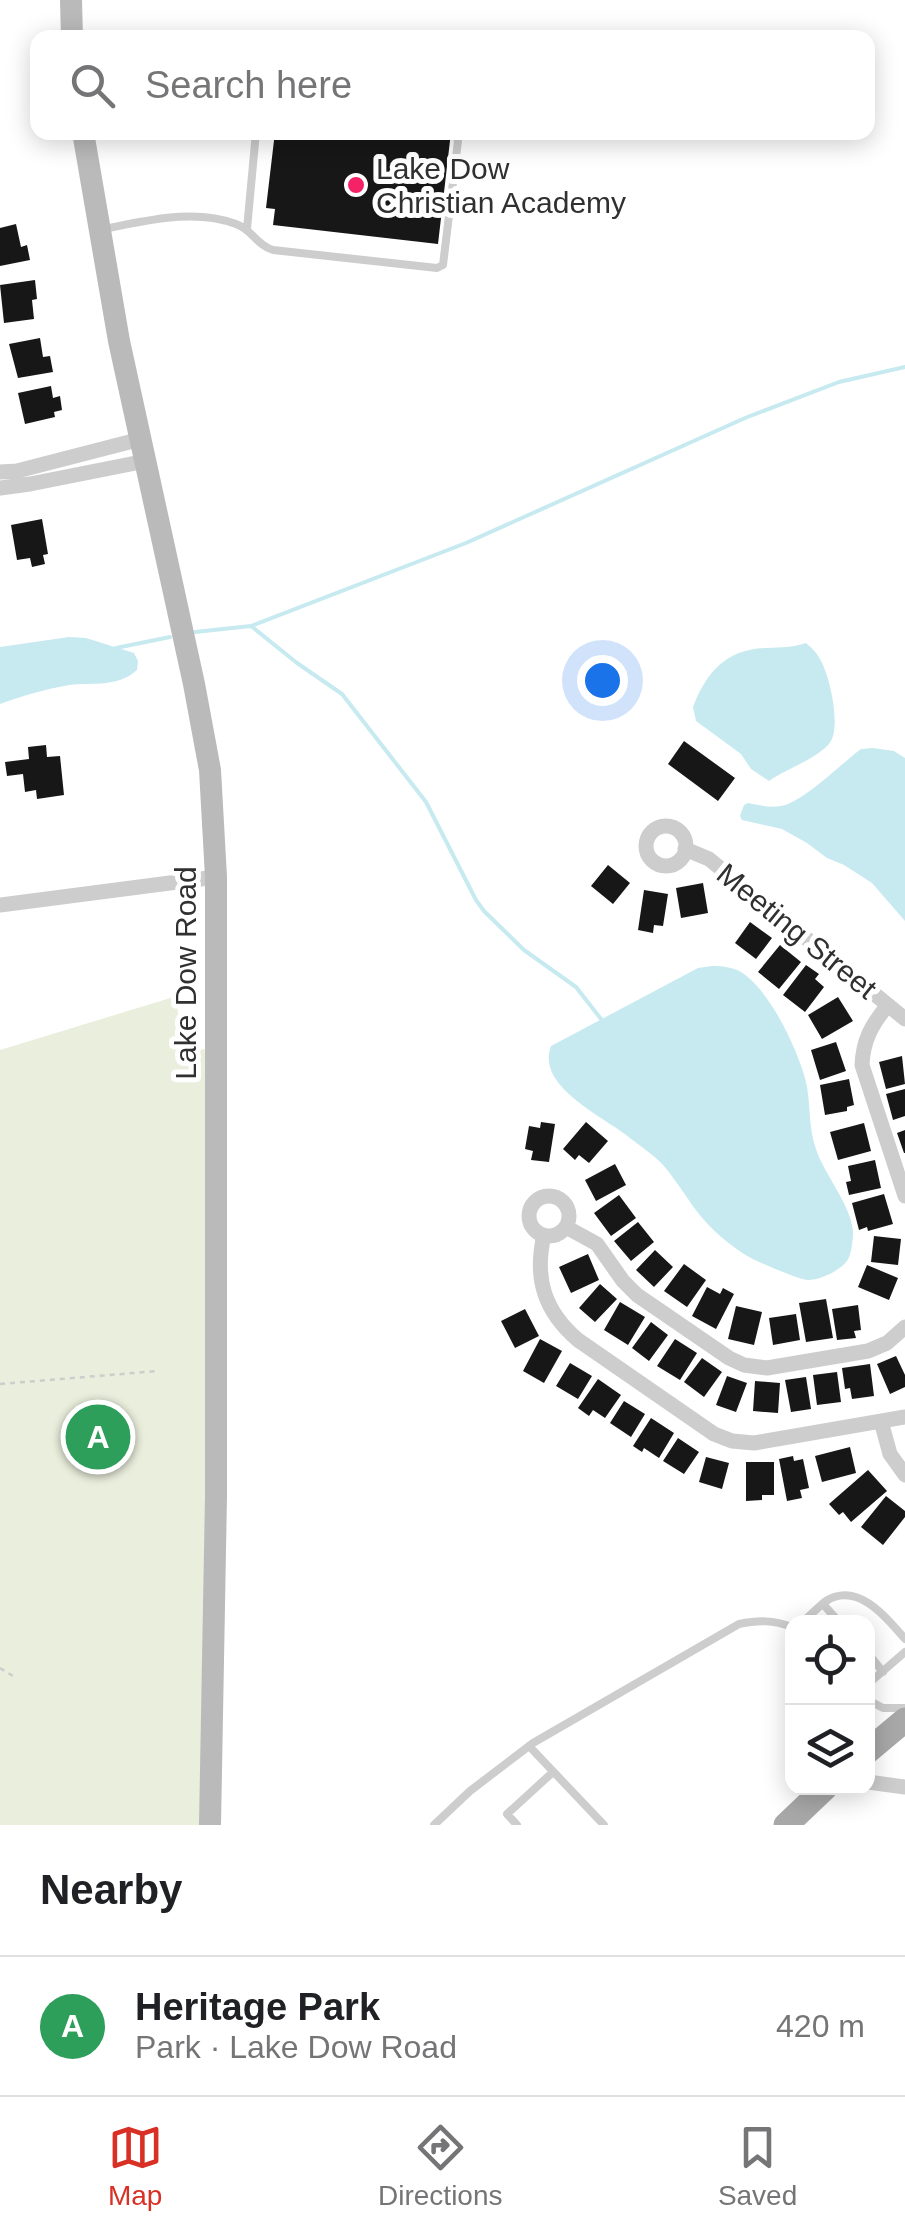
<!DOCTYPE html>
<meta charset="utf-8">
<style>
body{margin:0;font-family:Helvetica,sans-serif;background:#f2f2f2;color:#202124}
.controls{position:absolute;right:30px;bottom:30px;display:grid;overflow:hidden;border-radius:20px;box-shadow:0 5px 25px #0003}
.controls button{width:90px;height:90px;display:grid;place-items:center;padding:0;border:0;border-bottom:2px solid #e0e0e0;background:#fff;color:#202124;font:50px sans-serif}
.you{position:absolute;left:602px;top:680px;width:35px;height:35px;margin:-25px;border:8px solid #fff;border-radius:50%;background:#1a73e8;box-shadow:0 0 0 15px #1a73e833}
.badge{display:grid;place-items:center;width:65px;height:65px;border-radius:50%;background:#d93025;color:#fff;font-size:32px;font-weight:700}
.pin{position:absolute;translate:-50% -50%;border:5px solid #fff;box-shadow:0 2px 10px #0006}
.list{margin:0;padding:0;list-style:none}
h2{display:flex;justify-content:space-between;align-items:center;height:130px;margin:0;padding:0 40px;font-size:42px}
h2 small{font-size:32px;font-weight:400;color:#757577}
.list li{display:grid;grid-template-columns:65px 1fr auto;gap:30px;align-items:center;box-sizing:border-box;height:140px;padding:0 40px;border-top:2px solid #e0e0e0}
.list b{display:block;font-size:38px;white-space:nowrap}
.list p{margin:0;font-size:32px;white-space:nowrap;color:#757577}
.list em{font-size:32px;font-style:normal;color:#757577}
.icon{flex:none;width:55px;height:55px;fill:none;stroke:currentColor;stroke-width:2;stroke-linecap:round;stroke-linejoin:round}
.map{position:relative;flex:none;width:905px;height:1825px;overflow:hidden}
.search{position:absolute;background:#fff;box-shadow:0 5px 25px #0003;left:30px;right:30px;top:30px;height:110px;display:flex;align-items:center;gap:25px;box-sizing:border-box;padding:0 35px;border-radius:20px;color:#757577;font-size:38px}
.sheet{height:270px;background:#fff}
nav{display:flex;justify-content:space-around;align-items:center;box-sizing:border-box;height:140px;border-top:2px solid #e0e0e0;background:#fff;font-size:28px;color:#757577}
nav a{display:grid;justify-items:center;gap:5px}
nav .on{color:#d93025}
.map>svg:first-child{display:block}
.green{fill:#eaeedc}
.water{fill:#c7eaf0}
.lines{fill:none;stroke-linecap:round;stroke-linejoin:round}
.stream{stroke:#c7eaf0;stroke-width:4}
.building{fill:#171717}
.path{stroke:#cdcdcd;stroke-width:2.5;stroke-dasharray:5 5;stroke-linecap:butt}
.lane{stroke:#cdcdcd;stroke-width:8}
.street{stroke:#cdcdcd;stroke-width:15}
.secondary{stroke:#bababa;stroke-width:22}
.primary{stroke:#a8a8a8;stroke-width:25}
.poi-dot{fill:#f62268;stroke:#fff;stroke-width:4}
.labels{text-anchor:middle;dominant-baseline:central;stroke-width:10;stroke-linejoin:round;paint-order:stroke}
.poi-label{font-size:30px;fill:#303030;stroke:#fff;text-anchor:start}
.street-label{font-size:30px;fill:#303030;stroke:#fff}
</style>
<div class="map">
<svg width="905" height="1825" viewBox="0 0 905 1825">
<rect width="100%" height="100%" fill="#fff"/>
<!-- green -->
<path class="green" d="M177,996l3,57 44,-7 -9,779h-215v-775z"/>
<!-- water -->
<path class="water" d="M69,637l17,1 48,15 4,8 -1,9c-20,18 -43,12 -68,15 -23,4 -47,11 -69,19v-57z
M806,643c6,5 11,10 15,18 9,16 21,68 8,83 -13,15 -43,25 -60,37l-18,-12 -10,-15 -45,-33 -3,-14c14,-36 34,-58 74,-59 17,-1 23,0 39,-5z
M873,748l21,3 11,7v163l-33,-38 -28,-18 -17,-7 -20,-15 -25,-14 -40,-9 -2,-4 4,-11 4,-2c10,2 23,5 33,3 21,-3 61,-43 80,-57z
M712,966c9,0 21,1 29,6 29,18 57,78 65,110 5,22 2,45 10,67 8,25 35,56 37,82 0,8 -1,23 -6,30 -6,9 -28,20 -40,19 -9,-1 -47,-17 -56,-22 -14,-7 -37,-26 -47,-38 -15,-17 -26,-38 -41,-55 -8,-9 -19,-16 -29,-24 -26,-23 -99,-53 -83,-95l147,-78z"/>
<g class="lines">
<!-- stream -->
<path class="stream" d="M251,626l46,37 45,31 84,108 50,98 8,11 40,39 52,37 25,32
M195,632l56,-6 215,-83 279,-125 94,-36 66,-15
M116,648l54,-11"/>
</g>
<!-- building -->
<path class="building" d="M275,132h176l-13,112 -165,-19 2,-16 -9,-1z
M16,224l5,23 6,-2 3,15 -30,6v-38z
M35,280l2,19 -5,1 2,19 -30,4 -4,-38z
M40,338l3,19 7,-1 3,16 -35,6 -9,-34z
M51,386l2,12 7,-2 2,14 -8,2 1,5 -30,7 -7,-31z
M42,519l6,35 -5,1 2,9 -13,3 -2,-9 -13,2 -6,-35z
M684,741l51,37 -17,23 -50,-37z
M46,745l1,12 13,-1 4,39 -27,4 -1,-9 -11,2 -2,-18 -16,2 -2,-14 24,-3 -1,-12z
M608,865l22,18 -17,21 -22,-18z
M703,883l5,30 -27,5 -5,-30z
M644,890l24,4 -5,32 -9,-1 -1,8 -15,-3z
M750,922l22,16 -16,21 -21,-16z
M780,945l21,17 -22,27 -21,-17z
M806,965l13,9 -4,5 9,8 -19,25 -22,-17z
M838,997l15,24 -31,18 -14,-24z
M836,1042l10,29 -26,9 -9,-30z
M902,1056l3,28 -19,5 -7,-27z
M849,1079l5,26 -7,2v4l-22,4 -5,-30z
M905,1089v27l-12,4 -7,-26z
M541,1122l14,2 -6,38 -18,-2 2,-9 -8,-2 4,-23 11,2z
M586,1122l22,19 -19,22 -10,-8 -4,5 -12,-11z
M864,1123l7,28 -33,9 -8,-28z
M905,1130v23h-1l-7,-20z
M875,1160l6,28 -32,7 -3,-13 5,-1 -3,-15z
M615,1164l11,21 -30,16 -11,-21z
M884,1194l9,30 -25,7 -1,-4 -8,3 -7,-27z
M619,1195l17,23 -25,18 -17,-23z
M638,1222l16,20 -23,19 -17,-20z
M874,1236l27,3 -3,26 -27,-3z
M655,1250l18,17 -19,20 -18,-17z
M588,1254l11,26 -28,13 -12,-26z
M684,1264l22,16 -19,27 -23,-16z
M867,1265l31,13 -9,22 -31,-13z
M600,1284l17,15 -22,23 -16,-14z
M707,1287l13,7 3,-6 11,6 -18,35 -24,-13z
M826,1299l7,39 -27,4 -7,-39z
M620,1302l25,15 -17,28 -24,-15z
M858,1305l3,25 -7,1 2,7 -19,2 -5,-31z
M736,1306l26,6 -8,33 -26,-6z
M525,1309l14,27 -24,12 -14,-27z
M796,1314l4,26 -27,5 -4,-27z
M651,1322l17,13 -19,26 -17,-13z
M540,1339l22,12 -18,32 -21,-12z
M675,1339l22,14 -17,27 -23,-14z
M896,1356l9,19v12l-15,7 -13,-30z
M702,1358l20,14 -18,25 -20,-15z
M570,1363l22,13 -14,23 -22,-13z
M870,1364l4,32 -22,3 -2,-11 -5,1 -3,-21z
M837,1372l4,30 -24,3 -4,-30z
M727,1376l20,7 -11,29 -20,-7z
M806,1377l5,32 -20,3 -6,-32z
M598,1379l23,16 -16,23 -12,-8 -4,6 -11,-8z
M755,1381l25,2 -2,30 -25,-2z
M624,1401l21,13 -14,23 -21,-14z
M651,1418l23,15 -15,25 -15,-10 -2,4 -9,-6z
M678,1438l21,14 -15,22 -21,-13z
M850,1447l6,26 -34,9 -7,-26z
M793,1456l1,5 9,-2 6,29 -9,2 2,8 -15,3 -8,-42z
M706,1457l23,6 -7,26 -23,-7z
M746,1462h28v33h-12v5l-16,1z
M868,1470l19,21 -36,31 -8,-10 -4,3 -10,-11z
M886,1496l19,15v6l-22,28 -22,-18z"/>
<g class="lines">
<!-- path -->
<path class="path" d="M0,1384l158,-13
M0,1668l13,8"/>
<!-- lane -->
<path class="lane" d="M103,229c43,-8 91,-21 133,-5 17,6 19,20 37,26l164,18 6,-3 15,-124 -4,-9
M247,229l9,-97
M823,1604l16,18
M802,1622c8,-6 16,-15 24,-21 32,-20 61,17 79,38
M871,1657l12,15
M868,1684l37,-32
M868,1700l15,8h22
M868,1723v10
M529,1746l75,79
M434,1825l36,-34 63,-48 206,-119c20,-4 34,-4 53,3
M517,1825l-10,-11 46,-42"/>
<!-- street -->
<path class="street" d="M0,472l17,-1 124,-32
M0,488l30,-4 116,-23
M646 846a20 20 0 1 1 40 0a20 20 0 1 1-40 0Z
M685,849l24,10 196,160
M0,905l216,-28
M888,1005c-16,19 -25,35 -26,60l43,131
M529 1216a20 20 0 1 1 40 0a20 20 0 1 1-40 0Z
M566,1227l31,17 26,37 14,14 92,63 15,7 23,3 101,-17 19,-8 18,-16
M544,1235c-10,43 0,76 34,105l136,94 18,7 22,2 151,-26
M881,1421l9,33 15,21
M868,1782l37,5"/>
<!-- secondary -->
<path class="secondary" d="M71,0l1,38
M83,132l36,209 75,343 16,86 6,107v619l-6,329"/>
<!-- primary -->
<path class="primary" d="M868,1751l37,-31
M786,1825l39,-37"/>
</g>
<!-- markers -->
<circle class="poi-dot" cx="356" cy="185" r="10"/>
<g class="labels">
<!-- poi labels -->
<g class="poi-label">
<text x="376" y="168">Lake Dow<tspan x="376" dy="34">Christian Academy</tspan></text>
</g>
<!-- street labels -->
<g class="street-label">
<text transform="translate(797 931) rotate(39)">Meeting Street</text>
<text transform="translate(185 973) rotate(-90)">Lake Dow Road</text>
</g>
</g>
</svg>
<div class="controls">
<button><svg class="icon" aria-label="locate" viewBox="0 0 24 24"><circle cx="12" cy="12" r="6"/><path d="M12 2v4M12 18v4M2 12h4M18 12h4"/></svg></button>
<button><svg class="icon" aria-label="layers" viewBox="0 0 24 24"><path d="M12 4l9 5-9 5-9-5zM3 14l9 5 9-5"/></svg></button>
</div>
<div class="you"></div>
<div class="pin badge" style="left:98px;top:1437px;background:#2e9e5b">A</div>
<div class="search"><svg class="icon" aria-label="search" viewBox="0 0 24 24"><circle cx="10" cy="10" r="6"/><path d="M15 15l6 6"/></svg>Search here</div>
</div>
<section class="sheet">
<h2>Nearby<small></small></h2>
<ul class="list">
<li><span class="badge" style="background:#2e9e5b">A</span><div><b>Heritage Park</b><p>Park · Lake Dow Road</p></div><em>420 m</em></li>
</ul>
</section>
<nav>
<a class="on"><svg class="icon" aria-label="map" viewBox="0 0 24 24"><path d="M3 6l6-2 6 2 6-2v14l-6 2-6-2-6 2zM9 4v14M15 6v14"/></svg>Map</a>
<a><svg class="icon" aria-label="directions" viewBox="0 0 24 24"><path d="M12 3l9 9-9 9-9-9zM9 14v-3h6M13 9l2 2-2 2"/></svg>Directions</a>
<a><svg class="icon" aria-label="saved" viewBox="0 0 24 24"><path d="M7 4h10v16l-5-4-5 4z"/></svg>Saved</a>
</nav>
